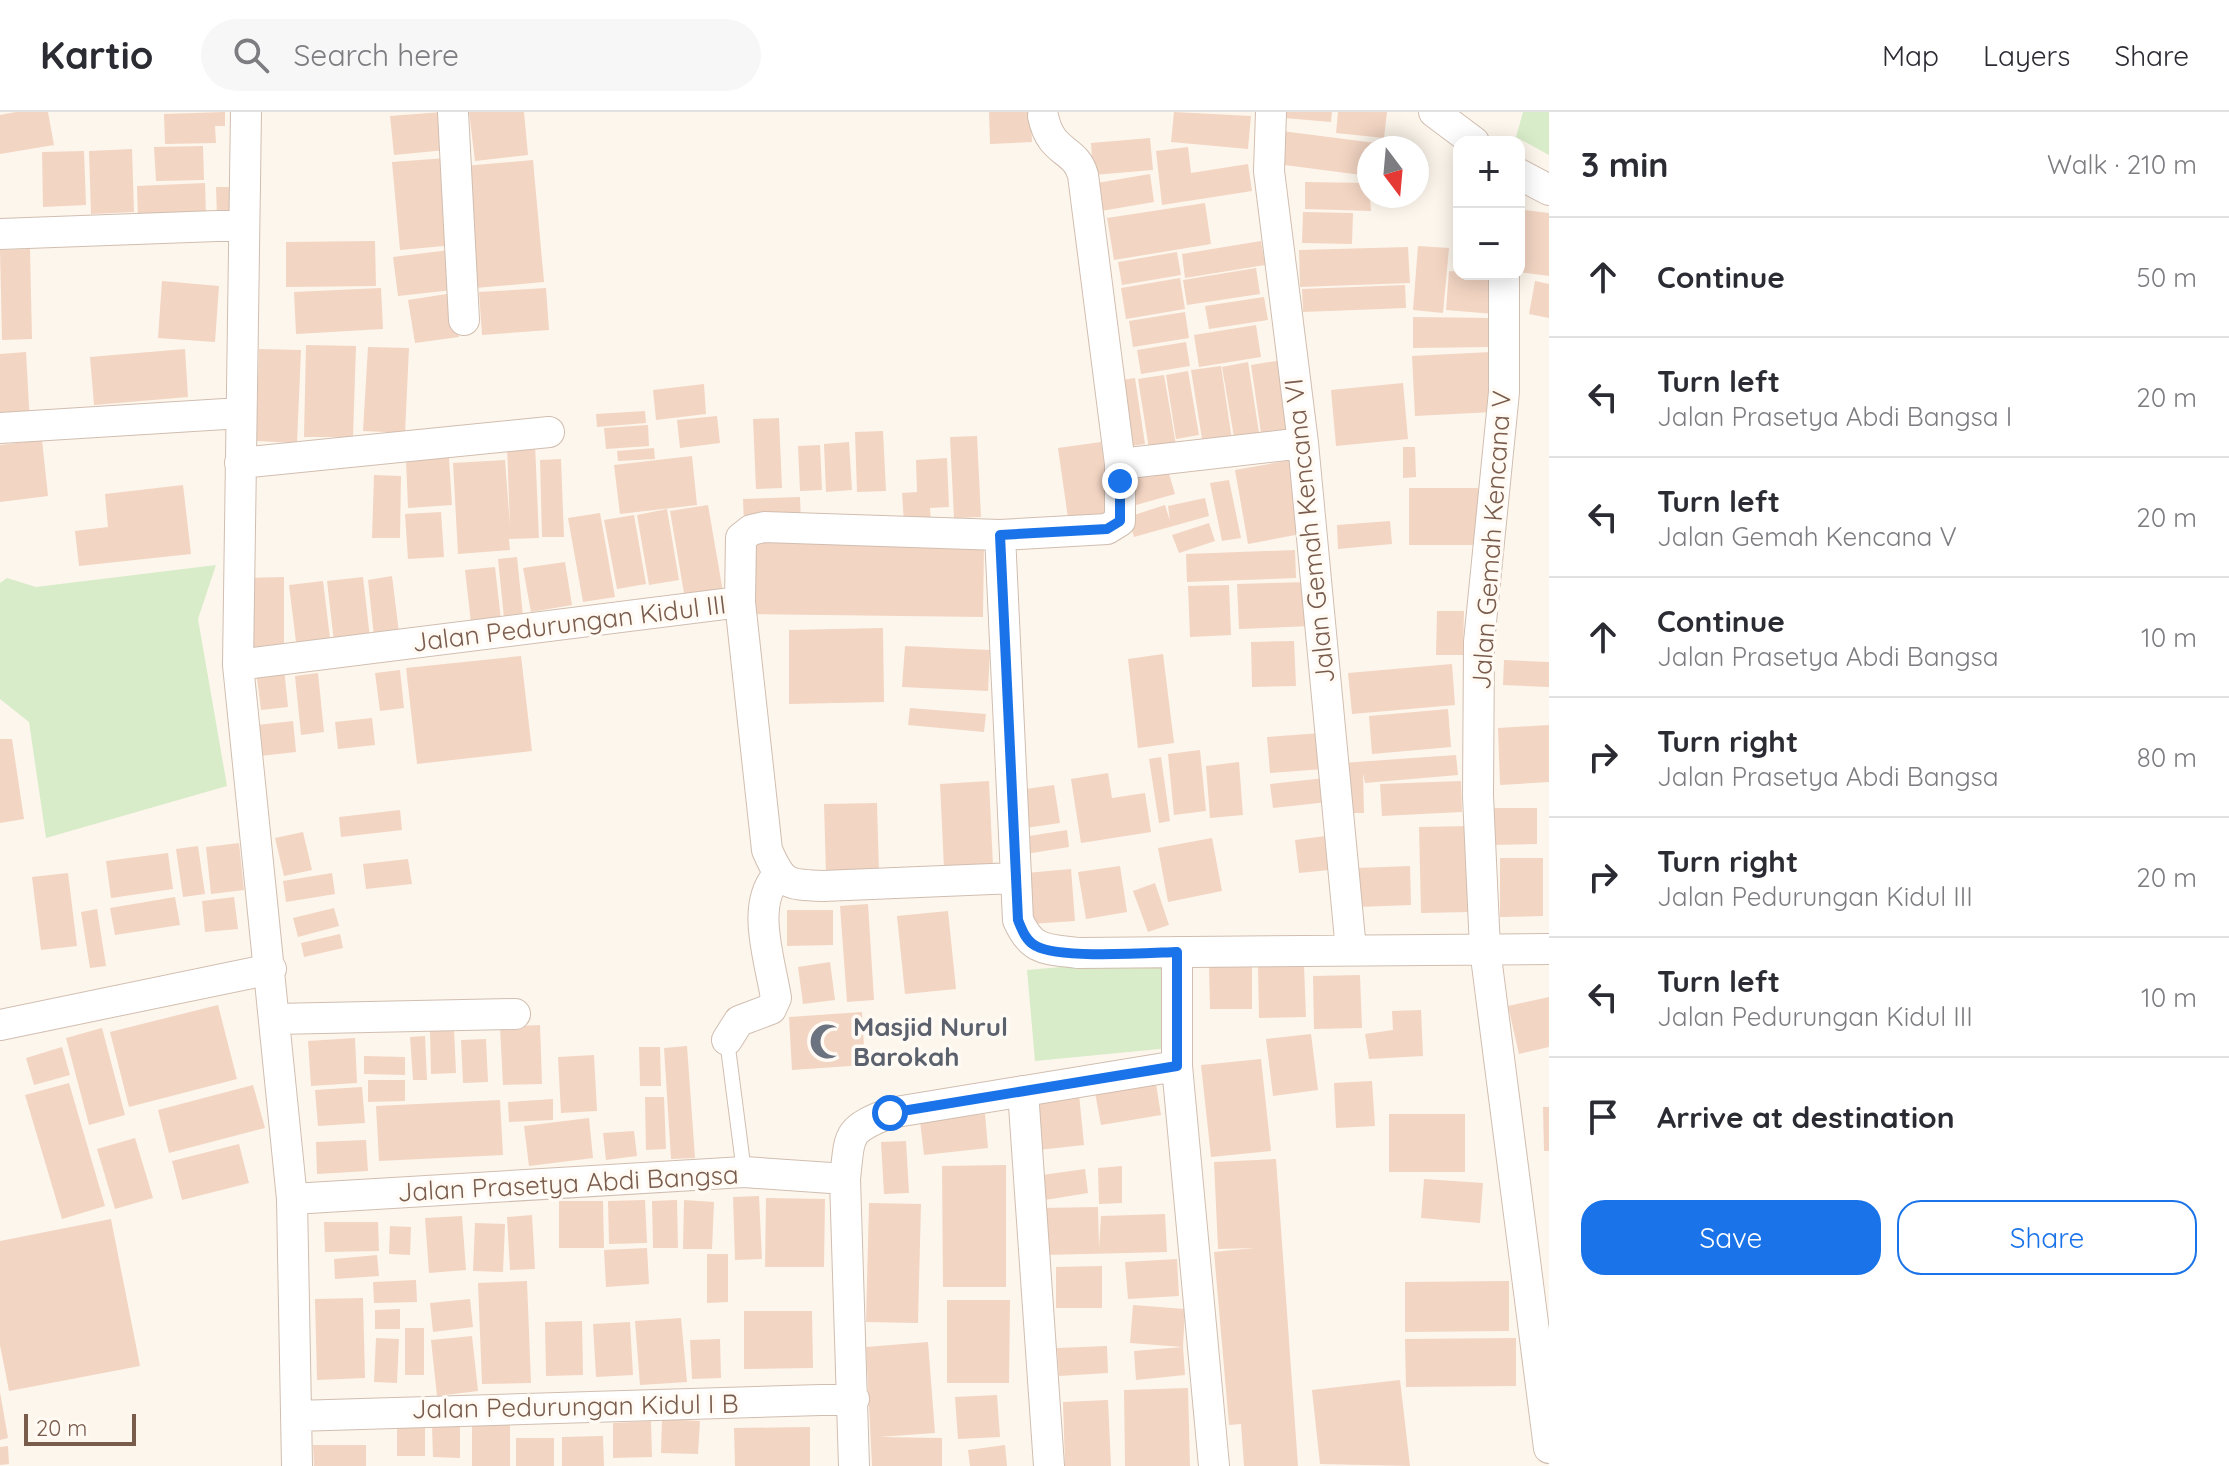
<!DOCTYPE html>
<meta charset="utf-8">
<style>
body{margin:0;font-family:Quicksand,sans-serif;background:#f7f7f7;color:#2b2b33}
.controls{position:absolute;right:24px;top:24px;display:grid;overflow:hidden;border-radius:16px;box-shadow:0 4px 20px #0003}
.controls button{width:72px;height:72px;display:grid;place-items:center;padding:0;border:0;border-bottom:2px solid #e1e1e2;background:#fff;color:#2b2b33;font:40px sans-serif}
.compass{position:absolute;left:1357px;top:24px;width:72px;height:72px;border-radius:50%;background:#fff;box-shadow:0 4px 20px #0003;rotate:164deg}
.scale{position:absolute;left:24px;bottom:20px;width:112px;box-sizing:border-box;padding-left:8px;border:4px solid #7a5c4d;border-top:0;font-size:22px;line-height:28px;white-space:nowrap;color:#7a5c4d;-webkit-text-stroke:6px #fffaf3;paint-order:stroke}
.stop{position:absolute;width:24px;height:24px;margin:-18px;border:6px solid #1a73e8;border-radius:50%;background:#fff}
.stop.end{background:#1a73e8;border-color:#fff;box-shadow:0 2px 8px #0008}
.list{margin:0;padding:0;list-style:none}
h2{display:flex;justify-content:space-between;align-items:center;height:104px;margin:0;padding:0 32px;font-size:34px}
h2 small{font-size:26px;font-weight:400;color:#7c7c81}
.list li{display:grid;grid-template-columns:52px 1fr auto;gap:24px;align-items:center;box-sizing:border-box;height:120px;padding:0 32px;border-top:2px solid #e1e1e2}
.list b{display:block;font-size:30px;white-space:nowrap}
.list p{margin:0;font-size:26px;white-space:nowrap;color:#7c7c81}
.list em{font-size:26px;font-style:normal;color:#7c7c81}
.actions{display:flex;gap:16px;padding:24px 32px}
.actions a{flex:1;padding:18px 0;border:2px solid #1a73e8;border-radius:24px;text-align:center;font-size:28px;color:#1a73e8}
.actions .main{background:#1a73e8;color:#fff}
.icon{flex:none;width:44px;height:44px;fill:none;stroke:currentColor;stroke-width:2;stroke-linecap:round;stroke-linejoin:round}
.map{position:relative;flex:none;width:1549px;height:1354px;overflow:hidden}
header{display:flex;align-items:center;gap:48px;box-sizing:border-box;height:112px;padding:0 40px;background:#fff;border-bottom:2px solid #e1e1e2}
header strong{font-size:38px}
nav{display:flex;gap:44px;margin-inline-start:auto;font-size:28px}
.search{width:560px;height:72px;background:#f7f7f7;display:flex;align-items:center;gap:20px;box-sizing:border-box;padding:0 28px;border-radius:44px;color:#7c7c81;font-size:30px}
main{display:flex}
aside{flex:1;background:#fff}
.map>svg:first-child{display:block}
.green{fill:#d8ecc9}
.building{fill:#f3d5c3}
.lines{fill:none;stroke-linecap:round;stroke-linejoin:round}
.service-casing{stroke:#d1beb0;stroke-width:16}
.minor-casing{stroke:#d1beb0;stroke-width:32}
.service{stroke:#fff;stroke-width:14}
.minor{stroke:#fff;stroke-width:30}
.route{stroke:#1a73e8;stroke-width:10}
.labels{text-anchor:middle;dominant-baseline:central;stroke-width:7;stroke-linejoin:round;paint-order:stroke}
.street-label{font-size:26px;fill:#7a5c4d;stroke:#fffaf3}
.worship-label{font-size:26px;font-weight:bold;fill:#5b616d;stroke:#fffaf3;text-anchor:start}
</style>
<header>
<strong>Kartio</strong>
<div class="search"><svg class="icon" aria-label="search" viewBox="0 0 24 24"><circle cx="10" cy="10" r="6"/><path d="M15 15l6 6"/></svg>Search here</div>
<nav><a>Map</a><a>Layers</a><a>Share</a></nav>
</header>
<main>
<div class="map">
<svg width="1549" height="1354" viewBox="0 0 1549 1354">
<rect width="100%" height="100%" fill="#fdf6ec"/>
<!-- green -->
<path class="green" d="M1523,0h26v43l-33,-18z
M216,453l-18,54 29,167 -181,52 -17,-116 -29,-23v-116l7,-5 29,9z
M1162,846l8,90 -135,13 -8,-91z"/>
<!-- building -->
<path class="building" d="M16,0h32l6,33 -54,9v-39z
M225,0v14h-10l1,17 -51,1 -1,-30z
M443,0l3,38 -52,5 -4,-39z
M469,0h55l4,43 -53,6z
M989,0h42l1,30 -42,2z
M1174,0l77,4 -3,33 -77,-7z
M1285,0h47l-1,10 -47,-4z
M1338,0h49l-3,26 -48,-5z
M1282,19l101,13v4h-14v28l-92,-12z
M1150,26l3,32 -60,5 -2,-32z
M203,34l1,34 -48,1 -2,-34z
M1188,35l3,26 57,-9 4,27 -90,14 -6,-54z
M132,37l2,63 -43,2 -2,-63z
M84,39l2,54 -43,2 -1,-55z
M447,46l8,87 -55,5 -8,-88z
M533,48l11,122 -69,6 -11,-122z
M1150,62l4,28 -53,9 -4,-28z
M1305,70l64,1 2,28 -66,-2z
M205,71l1,34 -68,2 -1,-33z
M216,75h18l1,28 -18,1z
M1205,91l6,41 -97,16 -7,-42z
M1523,98l26,3v63l-30,-4z
M1303,100l50,1 -1,31 -50,-1z
M375,129l1,45 -90,1v-45z
M1261,129l4,24 -80,13 -3,-24z
M1418,134l31,2 -6,65 -30,-3z
M1408,135l2,36 -110,4 -1,-37z
M30,137l2,90 -30,1 -2,-90z
M449,138l4,40 -55,6 -5,-39z
M1177,140l4,23 -59,10 -4,-23z
M1256,156l4,26 -73,11 -4,-25z
M1449,159l49,4 -4,39 -48,-4z
M1180,166l5,31 -59,10 -5,-31z
M162,169l57,5 -4,56 -57,-4z
M1535,169l14,3v34l-20,-4z
M1405,173l1,23 -103,4 -1,-23z
M381,176l2,41 -87,5 -2,-42z
M546,176l3,42 -67,5 -3,-43z
M453,181l6,44 -44,6 -7,-43z
M1264,185l4,23 -59,9 -4,-23z
M1185,200l4,26 -56,9 -4,-26z
M1413,205l78,1 1,29 -79,1z
M1256,213l5,32 -62,10 -5,-32z
M1186,230l4,24 -49,8 -4,-24z
M306,233l50,1 -3,91h-49z
M368,235l41,1 -4,85 -42,-2z
M185,237l3,48 -94,8 -4,-48z
M259,237l42,1 -4,93 -41,-2z
M26,240l4,72 -30,2v-72z
M1491,240l2,60 -78,4 -3,-60z
M1282,248l12,75 -32,5 -11,-75z
M1248,250l12,77 -25,4 -13,-76z
M1221,254l11,74 -29,5 -12,-75z
M1188,259l11,64 -23,4 -10,-64z
M1164,263l12,70 -27,4 -11,-70z
M1135,266l10,66 -21,3 -10,-66z
M1403,271l5,56 -72,7 -5,-56z
M704,272l2,30 -50,6 -3,-30z
M645,299l1,12 -49,4 -1,-13z
M717,304l3,27 -40,5 -3,-28z
M779,306l3,70 -26,1 -3,-70z
M648,313l1,21 -43,3 -2,-21z
M883,319l3,60 -29,1 -2,-60z
M977,324l4,81 -27,1 -4,-81z
M42,328l6,56 -48,6v-57z
M849,330l3,48 -26,2 -2,-48z
M1101,330l11,77 -43,6 -11,-77z
M535,332l4,94 -30,1 1,11 -52,4 -5,-91 52,-3 5,66 -3,-80z
M820,333l2,45 -22,1 -2,-45z
M1403,335h12l1,30 -13,1z
M654,336l1,11 -37,2 -1,-10z
M692,344l5,49 -77,9 -6,-49z
M449,346l3,47 -44,3 -2,-48z
M947,346l2,49 -19,1 1,14 -27,1 -2,-30 15,-1 -1,-32z
M561,347l3,78h-22l-2,-77z
M1292,348l14,73 -58,11 -13,-74z
M1167,355l8,27 -46,13 -8,-27z
M374,363l27,1 -1,62h-28z
M1229,368l12,58 -19,3 -12,-58z
M183,373l8,69 -112,12 -4,-35 33,-4 -3,-33z
M1409,376h69v57h-69z
M800,385l1,26 -57,2 -1,-26z
M1205,386l4,18 -75,21 -6,-20 37,-12 5,16 -2,-15z
M708,393l15,87 -38,7 -15,-88z
M667,397l12,71 -30,5 -12,-70z
M441,400l3,45 -36,2 -3,-45z
M600,401l15,84 -32,5 -15,-84z
M634,403l12,69 -29,5 -13,-69z
M1390,409l2,23 -54,5 -1,-24z
M1209,411l6,18 -36,12 -7,-18z
M752,429l232,2 -1,74 -233,-3z
M1295,438l1,28 -109,4 -1,-28z
M517,445l7,69 -19,2 -7,-69z
M565,450l7,43 -41,7 -8,-44z
M495,455l6,53 -30,3 -6,-53z
M392,464l7,57 -25,4 -6,-57z
M284,465v70h-36v-69z
M363,465l7,61 -36,4 -7,-61z
M323,469l7,57 -34,4 -7,-57z
M1309,470l2,44 -72,3 -2,-45z
M1229,473l2,50 -41,2 -2,-51z
M1437,499h27l-1,44h-27z
M883,516l1,74 -95,2v-74z
M1294,529l2,45 -44,1 -1,-45z
M905,534l85,4 -2,41 -86,-4z
M1163,542l11,89 -36,5 -10,-89z
M521,544l11,95 -115,13 -11,-96z
M1504,548l45,2v25l-46,-2z
M1452,552l3,41 -103,9 -4,-41z
M284,556l4,39 -27,3 -5,-39z
M400,558l4,38 -24,3 -5,-38z
M318,561l6,59 -23,3 -6,-59z
M910,596l76,6 -2,18 -76,-7z
M1448,597l3,38 -79,7 -3,-38z
M372,606l3,27 -37,4 -3,-27z
M293,609l3,31 -36,4 -3,-31z
M1549,613v57l-49,3 -2,-57z
M1321,621l3,36 -54,4 -3,-36z
M0,627h12l12,80 -24,4z
M1200,638l6,61 -32,4 -6,-61z
M1456,643l2,20 -93,8 -2,-10 1,40h-20l-2,-50z
M1161,645l9,64 -11,2 -10,-64z
M1239,650l4,53 -33,3 -4,-52z
M1108,661l4,25 33,-5 6,39 -70,11 -10,-64z
M1325,666l3,24 -55,6 -3,-24z
M989,669l4,86 -49,2 -4,-85z
M1461,669l1,31 -80,4 -2,-32z
M1054,673l6,38 -35,5 -6,-38z
M877,691l2,70 -53,1 -2,-70z
M1489,696h48v36l-47,1z
M400,698l2,20 -61,7 -2,-20z
M1468,714l2,86 -49,1 -2,-86z
M1067,718l2,17 -43,7 -3,-17z
M303,720l9,38 -28,6 -9,-38z
M1326,724l3,34 -30,3 -4,-33z
M1212,726l10,53 -54,11 -10,-54z
M239,731l5,47 -33,4 -5,-47z
M198,734l7,48 -22,3 -7,-48z
M168,741l5,36 -62,9 -5,-37z
M1500,746h43v58l-43,1z
M408,747l4,25 -46,5 -3,-25z
M1120,754l7,46 -41,7 -8,-47z
M1410,754l1,39 -53,2 -2,-39z
M1071,757l4,52 -45,3 -4,-51z
M68,761l9,73 -36,4 -9,-73z
M332,761l3,21 -49,8 -3,-21z
M1155,771l14,42 -21,7 -15,-41z
M175,785l5,28 -65,10 -5,-27z
M234,785l4,32 -33,3 -3,-31z
M868,792l6,96 -27,2 -7,-96z
M334,796l5,18 -41,11 -5,-19z
M97,797l9,57 -16,2 -9,-56z
M787,798h46v35l-46,1z
M948,799l8,78 -51,5 -8,-78z
M340,822l3,14 -39,9 -3,-14z
M830,850l5,38 -32,4 -5,-37z
M1304,854l2,51 -47,1 -1,-51z
M1209,855h43v42h-42z
M1360,863l2,53 -48,1 -1,-53z
M1549,885v50l-30,7 -11,-48z
M218,893l19,74 -108,28 -19,-75z
M1421,898l2,46 -54,3 -4,-25 28,-4 -1,-19z
M862,900l3,53 -73,5 -3,-53z
M540,913l2,59 -39,1 -3,-58z
M102,916l23,87 -36,10 -23,-87z
M454,917l2,44 -25,1 -1,-44z
M1311,922l7,56 -45,6 -7,-57z
M425,924l2,44h-14l-3,-43z
M355,926l2,45 -46,3 -3,-45z
M486,927l2,43 -25,1 -2,-43z
M687,934l8,112 -24,1 -7,-111z
M62,935l8,28 -36,10 -8,-27z
M639,935h21l1,39h-21z
M594,943l3,56 -36,2 -3,-56z
M364,944l41,1v18l-41,-1z
M1261,947l10,92 -60,6 -10,-92z
M1155,966l6,37 -60,10 -7,-38z
M368,968h37v21l-37,1z
M1372,969l3,45 -39,2 -2,-45z
M69,971l36,123 -43,13 -37,-124z
M253,973l12,43 -96,25 -11,-43z
M362,975l3,36 -47,3 -3,-36z
M1079,982l5,51 -46,5 -5,-52z
M645,985h19l2,52 -20,1z
M553,987v21l-44,2 -1,-20z
M500,988l3,55 -124,6 -3,-55z
M1543,995h6v44h-5z
M985,1002l3,34 -64,7 -4,-34z
M1389,1002h76v58h-76z
M589,1006l4,40 -64,8 -5,-40z
M634,1019l3,25 -31,4 -3,-27z
M135,1026l18,60 -38,11 -18,-60z
M366,1028l2,31 -51,3 -1,-32z
M906,1029l3,52 -25,1 -3,-52z
M239,1032l10,39 -67,17 -10,-39z
M1276,1047l22,307h-54l-3,-42 -12,1 -15,-173 40,-4 -36,1 -4,-87z
M1006,1053v122h-63l-1,-121z
M1122,1054v37l-23,1 -1,-36z
M1085,1057l3,24 -49,8 -4,-25z
M1424,1067l59,4 -3,40 -59,-5z
M759,1084l3,63 -27,1 -2,-63z
M766,1086l59,1 -1,68h-59z
M645,1088l2,43 -38,1 -1,-43z
M677,1088l1,48h-25l-1,-47z
M684,1088l30,2 -2,47h-29z
M559,1089h44l1,47h-45z
M869,1091l52,1 -3,119 -52,-1z
M1098,1095l1,41 2,-32 64,-2 2,38 -123,3 -1,-47z
M532,1103l3,54 -25,1 -3,-53z
M462,1104l4,54 -37,3 -4,-55z
M111,1107l29,147 -131,25 -9,-46v-104z
M324,1110h54l1,29 -54,1z
M475,1111l30,1 -2,48 -30,-1z
M390,1114l21,1 -1,28 -21,-1z
M647,1136l2,36 -43,3 -2,-37z
M707,1142h21v48l-21,1z
M377,1143l2,21 -44,3 -1,-20z
M1177,1147l2,37 -51,3 -3,-37z
M1102,1154v42h-46v-41z
M416,1168l1,22 -43,1 -1,-21z
M527,1169l4,102 -49,1 -4,-101z
M1509,1169v50l-104,1v-50z
M363,1186l2,80 -48,2 -2,-81z
M470,1187l3,28 -40,5 -3,-29z
M947,1188h63l-1,83h-62z
M1133,1193l52,4 -2,38 -53,-4z
M400,1197v20h-25v-19z
M744,1199h68l1,57 -69,1z
M681,1206l6,64 -47,3 -5,-64z
M582,1209l1,54 -37,1 -1,-54z
M630,1210l3,53 -37,2 -3,-53z
M405,1216h19v47h-19z
M472,1224l6,55 -41,5 -6,-56z
M376,1226l23,1 -2,44 -23,-1z
M1516,1226v48l-110,1 -1,-48z
M720,1227l1,39 -29,1 -2,-39z
M928,1230l7,91 -56,4 63,1v28h-70l-6,-119z
M1107,1234l1,27 -49,3 -2,-28z
M1183,1235l2,28 -49,5 -2,-29z
M1400,1268l10,86 -90,-2 -8,-74z
M1188,1276l2,78h-65l-1,-76z
M0,1280l8,46 -8,2z
M997,1283l3,42 -42,2 -3,-42z
M1108,1288l3,66h-46l-2,-64z
M662,1307l38,2 -2,33 -37,-1z
M651,1309l1,36 -39,1v-35z
M397,1312h28v32h-28z
M472,1312h38v42h-38z
M432,1313h28v33l-27,-1z
M810,1315v39h-75l-1,-38z
M603,1324l1,30h-42v-29z
M516,1326h38v28h-38z
M313,1333h53v21h-52z
M1005,1333l2,21h-37l-2,-16z
M8,1334l1,18 -9,1v-18z"/>
<g class="lines">
<defs>
<path id="service" d="M727,928l17,132"/>
<path id="minor" d="M246,0l-8,553 54,534 5,267
M453,0l11,208
M1271,0l-2,59 34,272 48,507
M1434,0l40,30
M1519,62l30,16
M0,122l244,-9
M1504,162v118l-25,250 -1,154 7,153 64,499
M0,316l241,-15
M240,351l309,-31
M1120,352l183,-21
M1000,423l18,385c14,32 29,29 60,33l471,-4
M740,490l27,248c15,34 19,35 56,36l193,-8
M238,553l502,-63 1,-64 10,-8 13,-3 236,8 107,-6 13,-8v-57l-37,-289c-8,-28 -32,-20 -40,-59
M1177,840v114l37,400
M275,907l240,-5
M0,913l271,-56
M727,928l12,-19 32,-12 5,-11c-6,-38 -26,-94 2,-123
M1023,979l26,375
M292,1087l452,-27 101,7
M296,1304l558,-17
M854,1354l-9,-287c5,-45 1,-49 45,-66l287,-47"/>
</defs>
<!-- service casing -->
<use href="#service" class="service-casing"/>
<!-- minor casing -->
<use href="#minor" class="minor-casing"/>
<!-- service -->
<use href="#service" class="service"/>
<!-- minor -->
<use href="#minor" class="minor"/>
</g>
<g class="lines">
<!-- route -->
<path class="route" d="M890,1001l287,-47v-114c-30,1 -118,7 -141,-6 -10,-5 -14,-16 -18,-26l-18,-385 107,-6 13,-8v-40"/>
</g>
<!-- icons -->
<defs>
<symbol id="mosque-bare" viewBox="-9 -9 18 18"><path d="M3.5-4.9A6 6 0 1 0 3.5 4.9A5 5 0 1 1 3.5-4.9Z" fill="#6b7280" stroke="#fffaf3" stroke-width="2.5" paint-order="stroke"/></symbol>
</defs>
<g fill-rule="evenodd">
<use href="#mosque-bare" x="802" y="904" width="51" height="51"/>
</g>
<g class="labels">
<!-- street labels -->
<g class="street-label">
<text transform="translate(1309 419) rotate(-96)">Jalan Gemah Kencana VI</text>
<text transform="translate(1491 428) rotate(-86)">Jalan Gemah Kencana V</text>
<text transform="translate(569 511) rotate(-7)">Jalan Pedurungan Kidul III</text>
<text transform="translate(568 1071) rotate(-3)">Jalan Prasetya Abdi Bangsa</text>
<text transform="translate(575 1294) rotate(-1)">Jalan Pedurungan Kidul I B</text>
</g>
<!-- worship labels -->
<g class="worship-label">
<text x="853" y="914">Masjid Nurul<tspan x="853" dy="30">Barokah</tspan></text>
</g>
</g>
</svg>
<div class="controls">
<button>+</button>
<button>−</button>
</div>
<svg class="compass" viewBox="-18 -18 36 36"><path d="M0-13l5 13h-10z" fill="#e53935"/><path d="M0 13l5-13h-10z" fill="#7c7c81"/></svg>
<div class="scale">20 m</div>
<div class="stop" style="left:890px;top:1001px"></div>
<div class="stop end" style="left:1120px;top:369px"></div>
</div>
<aside>
<h2>3 min<small>Walk · 210 m</small></h2>
<ul class="list">
<li><svg class="icon" aria-label="ahead" viewBox="0 0 24 24"><path d="M12 20V5M6 11l6-6 6 6"/></svg><div><b>Continue</b></div><em>50 m</em></li>
<li><svg class="icon" aria-label="left" viewBox="0 0 24 24"><path d="M17 20v-9H6M10 6l-5 5 5 5"/></svg><div><b>Turn left</b><p>Jalan Prasetya Abdi Bangsa I</p></div><em>20 m</em></li>
<li><svg class="icon" aria-label="left" viewBox="0 0 24 24"><path d="M17 20v-9H6M10 6l-5 5 5 5"/></svg><div><b>Turn left</b><p>Jalan Gemah Kencana V</p></div><em>20 m</em></li>
<li><svg class="icon" aria-label="ahead" viewBox="0 0 24 24"><path d="M12 20V5M6 11l6-6 6 6"/></svg><div><b>Continue</b><p>Jalan Prasetya Abdi Bangsa</p></div><em>10 m</em></li>
<li><svg class="icon" aria-label="right" viewBox="0 0 24 24"><path d="M7 20v-9h11M14 6l5 5-5 5"/></svg><div><b>Turn right</b><p>Jalan Prasetya Abdi Bangsa</p></div><em>80 m</em></li>
<li><svg class="icon" aria-label="right" viewBox="0 0 24 24"><path d="M7 20v-9h11M14 6l5 5-5 5"/></svg><div><b>Turn right</b><p>Jalan Pedurungan Kidul III</p></div><em>20 m</em></li>
<li><svg class="icon" aria-label="left" viewBox="0 0 24 24"><path d="M17 20v-9H6M10 6l-5 5 5 5"/></svg><div><b>Turn left</b><p>Jalan Pedurungan Kidul III</p></div><em>10 m</em></li>
<li><svg class="icon" aria-label="arrive" viewBox="0 0 24 24"><path d="M6 21V4h12l-3 4 3 4H6"/></svg><div><b>Arrive at destination</b></div></li>
</ul>
<div class="actions"><a class="main">Save</a><a>Share</a></div>
</aside>
</main>
